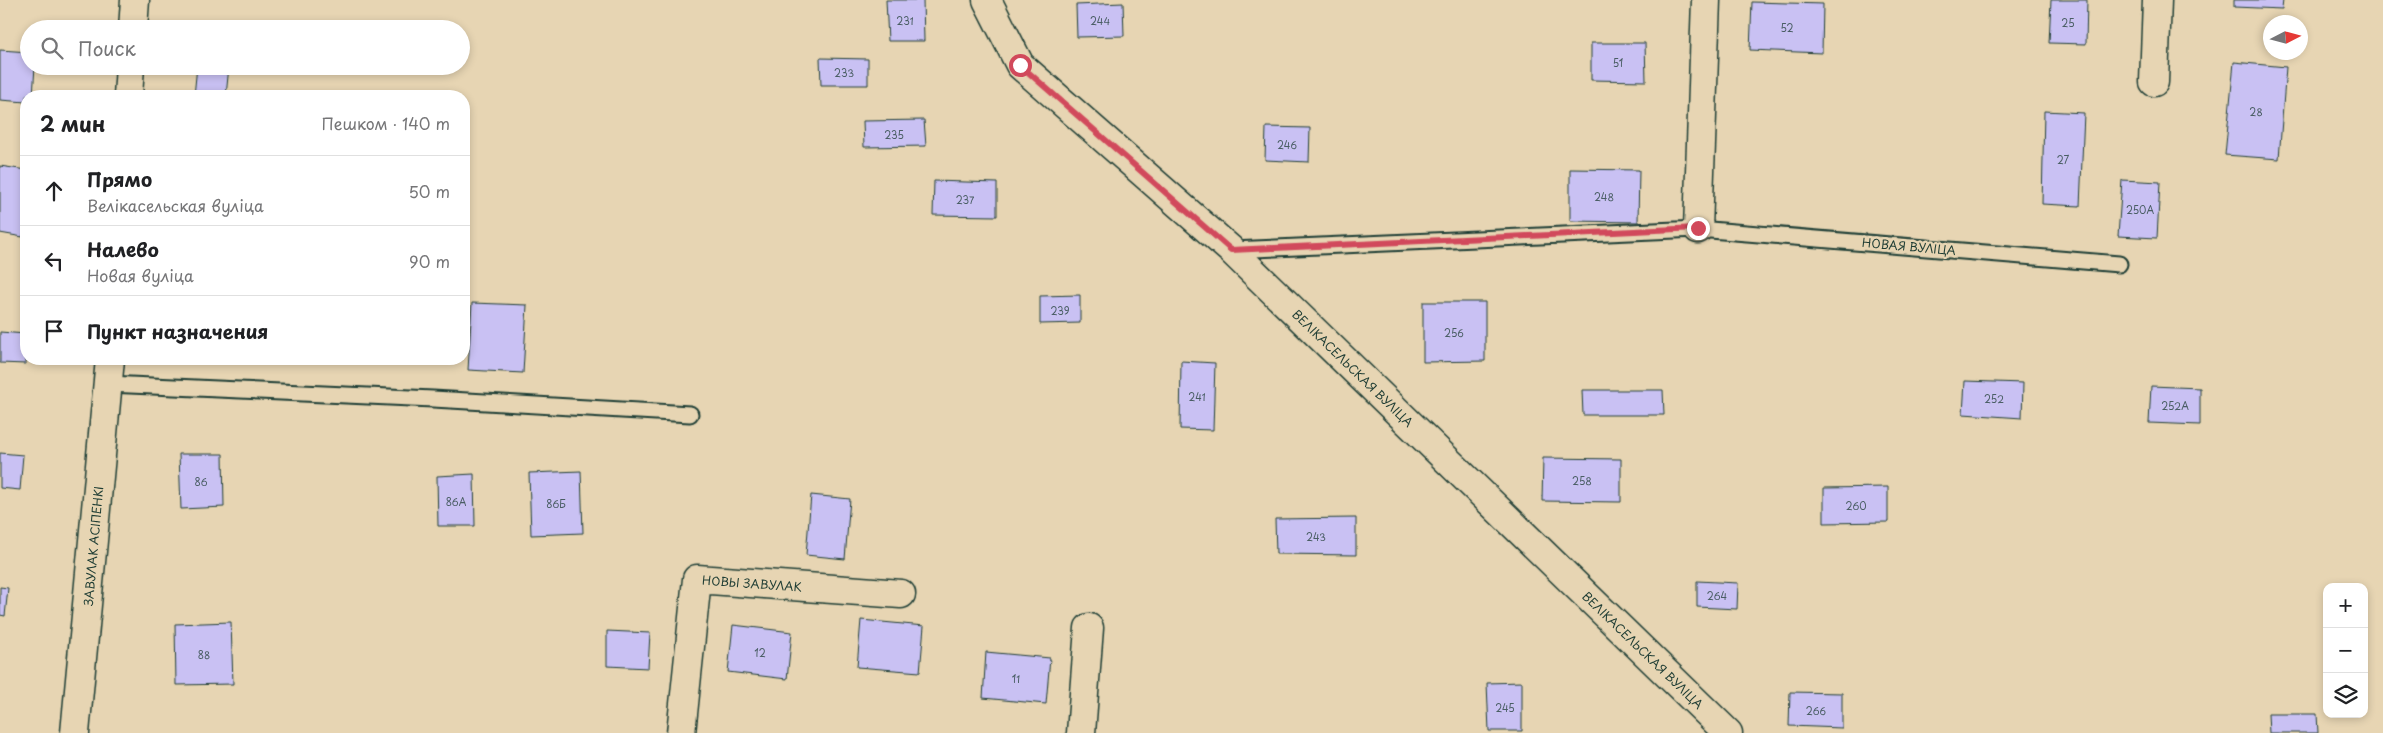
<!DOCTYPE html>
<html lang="ru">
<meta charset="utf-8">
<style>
body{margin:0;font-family:"Playpen Sans",sans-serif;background:#f2f2f2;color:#202124}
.controls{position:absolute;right:15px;bottom:15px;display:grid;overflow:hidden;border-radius:10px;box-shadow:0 2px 8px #0003}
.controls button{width:45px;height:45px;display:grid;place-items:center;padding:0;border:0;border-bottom:1px solid #e0e0e0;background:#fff;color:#202124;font:25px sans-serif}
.compass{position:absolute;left:2263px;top:15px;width:45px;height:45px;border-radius:50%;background:#fff;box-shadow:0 2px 8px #0003;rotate:84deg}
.stop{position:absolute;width:15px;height:15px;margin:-11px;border:4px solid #d1495b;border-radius:50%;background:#fff}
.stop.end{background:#d1495b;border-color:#fff;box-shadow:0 1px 5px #0008}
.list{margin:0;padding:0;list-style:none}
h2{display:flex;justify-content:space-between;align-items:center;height:65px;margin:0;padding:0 20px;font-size:21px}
h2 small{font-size:16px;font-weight:400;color:#757577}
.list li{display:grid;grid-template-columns:32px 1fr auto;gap:15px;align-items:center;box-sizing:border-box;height:70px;padding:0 20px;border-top:1px solid #e0e0e0}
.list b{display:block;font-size:19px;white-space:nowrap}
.list p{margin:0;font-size:16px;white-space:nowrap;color:#757577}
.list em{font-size:16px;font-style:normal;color:#757577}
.icon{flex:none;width:28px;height:28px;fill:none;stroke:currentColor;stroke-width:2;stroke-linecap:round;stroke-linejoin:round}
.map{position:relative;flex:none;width:2383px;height:733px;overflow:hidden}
.search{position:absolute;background:#fff;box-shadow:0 2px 8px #0003;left:20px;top:20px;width:450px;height:55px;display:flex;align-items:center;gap:12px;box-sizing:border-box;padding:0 18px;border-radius:28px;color:#757577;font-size:19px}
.panel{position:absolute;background:#fff;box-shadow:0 2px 8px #0003;left:20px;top:90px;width:450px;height:275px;border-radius:20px}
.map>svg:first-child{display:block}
.building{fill:#c9c1f3;stroke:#1f3d34}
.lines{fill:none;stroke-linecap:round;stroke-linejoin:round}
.service-casing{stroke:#1f3d34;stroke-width:19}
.minor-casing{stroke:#1f3d34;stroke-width:31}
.service{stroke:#e7d5b3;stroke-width:15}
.minor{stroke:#e7d5b3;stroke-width:28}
.route{stroke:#d1495b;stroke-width:6}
.labels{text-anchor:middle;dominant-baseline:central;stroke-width:4.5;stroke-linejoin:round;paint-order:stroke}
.number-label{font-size:10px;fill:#4a5e64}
.street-label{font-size:12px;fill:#1f3d34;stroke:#e7d5b3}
</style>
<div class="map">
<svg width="2383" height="733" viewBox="0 0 2383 733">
<rect width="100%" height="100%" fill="#e7d5b3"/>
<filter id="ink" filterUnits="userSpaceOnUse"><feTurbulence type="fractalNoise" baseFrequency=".02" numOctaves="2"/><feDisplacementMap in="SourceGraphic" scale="10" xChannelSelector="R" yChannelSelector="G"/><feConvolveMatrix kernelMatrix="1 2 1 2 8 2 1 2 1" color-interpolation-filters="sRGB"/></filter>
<g filter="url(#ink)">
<!-- building -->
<path class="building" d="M886,0h37l1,41h-36z
M2051,0h36l-1,44 -37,-1z
M2234,0h49l-1,9 -48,-2z
M1752,2l71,2 -1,49 -72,-3z
M1123,3l1,33 -47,1 -1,-32z
M1591,43h54l1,38 -55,-1z
M0,50l29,2v14h6l-2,30h-7v6l-26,-2z
M820,58l48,1v26h-47z
M2234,62l52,5 -7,92 -54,-4z
M197,66h32l-3,30h-32z
M2044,111l40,2 -4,93 -38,-2z
M924,120l2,26 -62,1 -1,-26z
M1266,127l44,1 -1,34 -44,-2z
M0,166l26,4v43l-3,24 -23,-4z
M1570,169l69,1 -1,52 -68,-1z
M2122,180l38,2 -3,56 -39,-2z
M934,181l63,2v33l-64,-1z
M1080,295v28l-40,1v-28z
M1423,302h62v59l-62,1z
M472,303l55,2 -4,68 -55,-3z
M0,332l26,2v30l-26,-1z
M1181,361l34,2 -2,67 -33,-1z
M1965,381l58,2 -1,35 -59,-4z
M2151,386l49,2v37l-51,-2z
M1582,390h81l1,25h-81z
M0,453l23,2 -3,35 -20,-2z
M179,454h44l1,53 -43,2z
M1543,458l78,1v43l-79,-1z
M581,471l2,62 -52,2 -2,-62z
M474,474l1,52h-37l-1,-50z
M1888,487v35l-64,1v-35z
M811,495l39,4 -5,60 -39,-4z
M1356,518v37l-80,-1 -1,-35z
M1697,581l41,2 -1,26 -40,-2z
M0,587l8,1 -3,28 -5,-1z
M861,620l63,6 -4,46 -63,-5z
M231,622l2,62 -57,1 -1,-61z
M733,625l59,7 -5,47 -59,-7z
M607,631l43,2 -2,35 -41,-2z
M986,652l64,6 -4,46 -63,-6z
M1522,682v49h-33l-2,-48z
M1790,692l52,1v35l-53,-2z
M2268,714h49l1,19h-49z"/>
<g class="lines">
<defs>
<path id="service" d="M1231,250l467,-21 421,35
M108,384l325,15 257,15"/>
<path id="minor" d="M987,0l33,65 211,185 497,483
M133,29l2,-29
M2154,82l3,-82
M128,96l2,-30
M1698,229l8,-229
M75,733l35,-374
M681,733l16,-154 204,15
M1081,733l8,-105"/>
</defs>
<!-- service casing -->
<use href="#service" class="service-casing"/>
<!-- minor casing -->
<use href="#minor" class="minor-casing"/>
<!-- service -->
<use href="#service" class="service"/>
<!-- minor -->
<use href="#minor" class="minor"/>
</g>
</g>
<g class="lines" filter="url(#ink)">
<!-- route -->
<path class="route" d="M1020,65l211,185 467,-22"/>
</g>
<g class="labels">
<!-- number labels -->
<g class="number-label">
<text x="905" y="20">231</text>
<text x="1100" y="20">244</text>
<text x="2068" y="22">25</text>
<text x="1787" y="27">52</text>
<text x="1618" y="62">51</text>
<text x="844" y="72">233</text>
<text x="2256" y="111">28</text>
<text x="894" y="134">235</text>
<text x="1287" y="144">246</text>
<text x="2063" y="159">27</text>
<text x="1604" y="196">248</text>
<text x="965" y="199">237</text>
<text x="2140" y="209">250А</text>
<text x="1060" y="310">239</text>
<text x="1454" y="332">256</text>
<text x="1197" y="396">241</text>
<text x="1994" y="398">252</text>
<text x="2175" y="405">252А</text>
<text x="1582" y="480">258</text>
<text x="201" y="481">86</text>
<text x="456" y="501">86А</text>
<text x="556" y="503">86Б</text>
<text x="1856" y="505">260</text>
<text x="1316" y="536">243</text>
<text x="1717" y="595">264</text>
<text x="760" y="652">12</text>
<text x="204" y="654">88</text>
<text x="1016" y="678">11</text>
<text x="1505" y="707">245</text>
<text x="1816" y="710">266</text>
</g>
<!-- street labels -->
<g class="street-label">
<text transform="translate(1909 246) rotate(5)">НОВАЯ ВУЛІЦА</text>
<text transform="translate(1353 368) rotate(44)">ВЕЛІКАСЕЛЬСКАЯ ВУЛІЦА</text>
<text transform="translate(93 546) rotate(-85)">ЗАВУЛАК АСІПЕНКІ</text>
<text transform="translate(752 583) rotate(4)">НОВЫ ЗАВУЛАК</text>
<text transform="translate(1643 650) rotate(44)">ВЕЛІКАСЕЛЬСКАЯ ВУЛІЦА</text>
</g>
</g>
</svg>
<div class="controls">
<button>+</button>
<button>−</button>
<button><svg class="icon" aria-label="layers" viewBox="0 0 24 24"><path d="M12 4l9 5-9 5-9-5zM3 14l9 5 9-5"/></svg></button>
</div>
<svg class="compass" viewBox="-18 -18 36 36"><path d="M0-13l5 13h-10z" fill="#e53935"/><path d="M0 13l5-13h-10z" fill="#757577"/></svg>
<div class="stop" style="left:1020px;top:65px"></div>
<div class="stop end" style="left:1698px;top:228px"></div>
<div class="search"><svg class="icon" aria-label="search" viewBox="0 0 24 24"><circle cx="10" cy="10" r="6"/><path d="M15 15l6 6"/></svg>Поиск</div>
<section class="panel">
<h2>2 мин<small>Пешком · 140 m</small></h2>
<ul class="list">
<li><svg class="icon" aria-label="ahead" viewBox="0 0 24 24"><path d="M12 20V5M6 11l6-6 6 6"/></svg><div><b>Прямо</b><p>Велікасельская вуліца</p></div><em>50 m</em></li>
<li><svg class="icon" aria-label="left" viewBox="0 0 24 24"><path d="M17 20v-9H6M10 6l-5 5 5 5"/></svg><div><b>Налево</b><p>Новая вуліца</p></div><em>90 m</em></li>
<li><svg class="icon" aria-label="arrive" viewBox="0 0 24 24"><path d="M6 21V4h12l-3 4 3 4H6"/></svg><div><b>Пункт назначения</b></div></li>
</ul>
</section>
</div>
